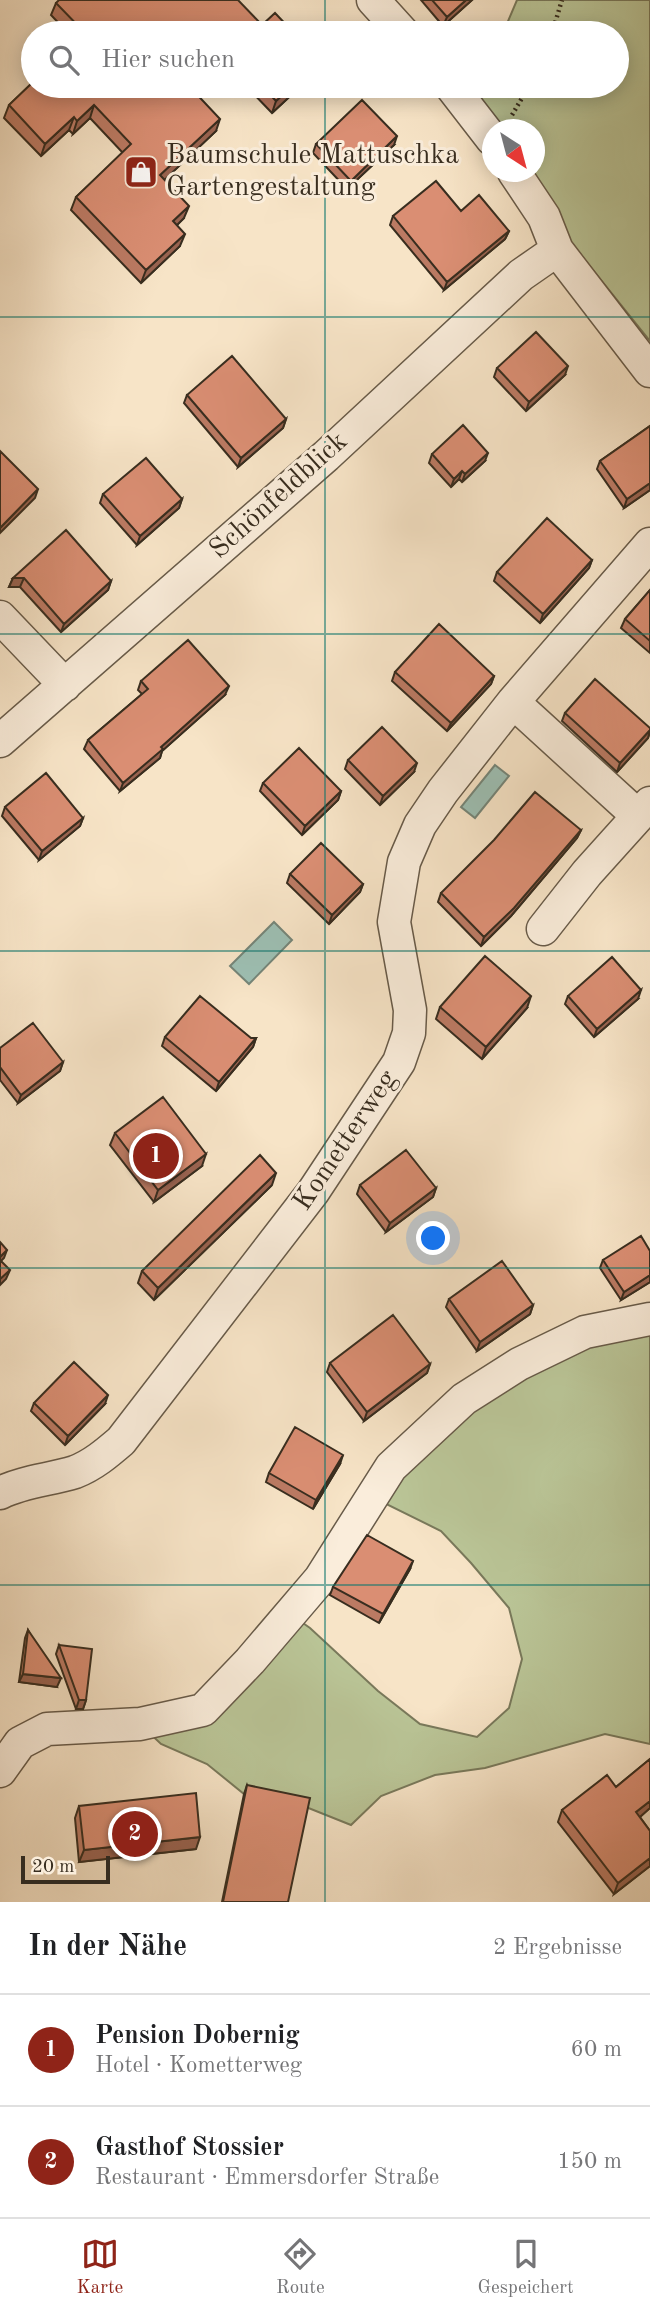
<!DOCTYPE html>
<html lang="de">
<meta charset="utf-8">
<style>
body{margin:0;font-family:"Old Standard TT",serif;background:#f6f6f6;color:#202124}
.compass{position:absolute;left:482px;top:119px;width:63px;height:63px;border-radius:50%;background:#fff;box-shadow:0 4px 18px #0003;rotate:144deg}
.scale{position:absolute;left:21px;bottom:18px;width:89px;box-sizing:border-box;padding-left:7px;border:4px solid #382d1f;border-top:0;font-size:19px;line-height:24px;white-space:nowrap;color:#382d1f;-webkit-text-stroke:5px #faeddb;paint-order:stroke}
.you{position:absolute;left:434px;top:1239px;width:24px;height:24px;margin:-18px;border:5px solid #fff;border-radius:50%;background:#1a73e8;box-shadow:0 0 0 10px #1a73e833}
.badge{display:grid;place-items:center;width:46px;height:46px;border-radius:50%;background:#8f2418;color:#fff;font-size:23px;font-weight:700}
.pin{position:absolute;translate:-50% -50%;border:4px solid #fff;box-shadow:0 2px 7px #0006}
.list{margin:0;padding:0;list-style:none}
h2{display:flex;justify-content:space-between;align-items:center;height:91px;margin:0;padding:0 28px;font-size:30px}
h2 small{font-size:23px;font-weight:400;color:#757577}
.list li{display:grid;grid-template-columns:46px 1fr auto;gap:21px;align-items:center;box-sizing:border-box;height:112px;padding:0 28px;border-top:2px solid #e0e0e0}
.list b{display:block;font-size:26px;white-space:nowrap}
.list p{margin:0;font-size:23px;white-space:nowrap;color:#757577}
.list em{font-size:23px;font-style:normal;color:#757577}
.icon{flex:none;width:38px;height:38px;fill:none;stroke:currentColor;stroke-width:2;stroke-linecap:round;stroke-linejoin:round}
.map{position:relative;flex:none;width:650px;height:1902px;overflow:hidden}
.search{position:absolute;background:#fff;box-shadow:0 4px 18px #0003;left:21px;right:21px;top:21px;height:77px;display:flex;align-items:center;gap:18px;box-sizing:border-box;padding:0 24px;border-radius:38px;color:#757577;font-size:26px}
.sheet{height:315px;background:#fff}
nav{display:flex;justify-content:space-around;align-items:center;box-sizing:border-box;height:98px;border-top:2px solid #e0e0e0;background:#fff;font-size:19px;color:#757577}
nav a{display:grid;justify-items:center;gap:4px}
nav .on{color:#8f2418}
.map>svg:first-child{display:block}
.green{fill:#bac597;stroke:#79795b;stroke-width:2}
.water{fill:#9dbfb3;stroke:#758578;stroke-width:2}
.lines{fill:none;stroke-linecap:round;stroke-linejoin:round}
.minor-casing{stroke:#685b49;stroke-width:35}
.path{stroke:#382d1f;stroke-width:4.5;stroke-dasharray:2 3.5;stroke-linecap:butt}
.minor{stroke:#faeddb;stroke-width:32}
.wall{fill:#bb7a63;stroke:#382d1f;stroke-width:2}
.shaded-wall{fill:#996350;stroke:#382d1f;stroke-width:2}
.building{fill:#da8e73;stroke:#382d1f;stroke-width:2}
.grid{fill:none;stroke:#0f766e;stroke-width:2;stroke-opacity:0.55}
.labels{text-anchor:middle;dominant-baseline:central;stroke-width:6;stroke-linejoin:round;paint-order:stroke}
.poi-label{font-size:28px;fill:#382d1f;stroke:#faeddb;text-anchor:start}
.street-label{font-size:28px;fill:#382d1f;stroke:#faeddb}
</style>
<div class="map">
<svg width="650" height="1902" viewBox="0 0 650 1902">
<rect width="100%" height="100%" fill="#f7e4c7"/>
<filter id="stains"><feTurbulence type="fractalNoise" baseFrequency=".00286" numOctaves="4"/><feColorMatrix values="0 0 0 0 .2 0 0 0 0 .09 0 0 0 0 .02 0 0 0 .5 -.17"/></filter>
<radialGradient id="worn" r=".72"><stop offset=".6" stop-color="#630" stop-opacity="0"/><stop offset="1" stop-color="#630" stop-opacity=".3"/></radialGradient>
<!-- green -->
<path class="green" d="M517,0h133v341l-78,-97 -46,-72h8v-42l-35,-1 -22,-33 4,-10h136v-53h-114z
M650,1322v422l-45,-10 -120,34 -50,7 -54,21 -30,29 -45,-18 -62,-13 -37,-30 -46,-20 -21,-20 31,-6 119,-104 20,14 68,63 42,33 57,13 32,-29 13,-49 -13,-51 -38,-45 -30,-32 -69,-34 117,-114z"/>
<!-- water -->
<path class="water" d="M495,765l14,11 -34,42 -14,-11z
M274,922l18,18 -43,44 -19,-18z"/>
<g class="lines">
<defs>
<path id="minor" d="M373,0l30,33
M451,86l41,53
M514,172l30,45 13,33 93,121
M0,617l65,68
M513,702l125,114
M0,741l326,-285 195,-181 36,-25
M543,929l44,-56 63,-70
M0,1493c24,-12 50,-13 75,-21 18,-7 32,-19 46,-31l192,-249 86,-130 10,-29 1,-23 -16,-88 10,-60 16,-37 23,-34 70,-89 137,-158
M0,1771l20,-28 27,-14 93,-5 63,-14 47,-49 70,-82 71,-112 73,-68 55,-35 66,-32 65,-13"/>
</defs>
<!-- minor casing -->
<use href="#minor" class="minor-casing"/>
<!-- path -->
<path class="path" d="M552,33l10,-33
M512,115l17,-29"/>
<!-- minor -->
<use href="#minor" class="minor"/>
</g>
<!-- wall -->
<path class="wall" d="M421,0h51l-29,26z
M56,3l206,22 32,8h-226l-17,-18z
M33,82l183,49 -52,49 20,38 -7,7 3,21 -39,37 -70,-73 5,-13 47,-44 -33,-35 -17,16 -4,-4 -28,26 -37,-38 5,-13z
M246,86h55l-29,27z
M316,144l78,1 -47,44 -34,-36z
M461,211l48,20 -4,8 -61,51 -54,-65 3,-9z
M497,368l68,7 -39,36 -32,-34z
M187,395l99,24 -3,9 -45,39 -54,-64z
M650,426v64l-26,18 -27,-39 3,-8z
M432,454l53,7 -23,21 -3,-3 -8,8 -22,-24z
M103,494l79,5 -3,9 -42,37 -37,-42z
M592,560l-3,8 -49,55 -46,-42 3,-9z
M13,578l98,3 -3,9 -47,42 -41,-45h-11z
M650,590v63l-29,-25 4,-9z
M395,672l99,4 -3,8 -44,47 -55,-50z
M141,681l84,14 -63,56 -2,7 -40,33 -36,-42 4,-9 54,-46 -4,-4z
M565,713l85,15v4l-2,6 -31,34 -55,-51z
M348,760l66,12 -34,33 -35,-36z
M263,783l78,8 -3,9 -36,35 -42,-44z
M5,807l78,11 -3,8 -41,34 -37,-44z
M581,830l-4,8 -66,78 -30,30 -43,-44 3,-9z
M290,874l73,10 -3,8 -31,32 -42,-41z
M568,996l70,3 -44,38 -29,-33z
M440,1007l87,1 -45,51 -46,-40z
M165,1037l86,1h5l-3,9 -37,44 -54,-45z
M0,1048l63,14 -3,9 -42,32 -18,-23z
M115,1133l87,33 -48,36 -44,-57z
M272,1185l-118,115 -16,-17 4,-12z
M360,1185l76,3 -3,9 -47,35 -29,-38z
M650,1251v31l-29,18 -21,-32 3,-8z
M449,1299l84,6 -3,9 -53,37 -31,-44z
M330,1363l100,1 -3,9 -63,48 -37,-49z
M34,1403l71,1 -40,41 -34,-34z
M340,1464l-27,45 -47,-27 3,-9z
M410,1569l-31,54 -49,-28 3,-8z
M28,1630l29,57 -38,-5 6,-44z
M59,1645l27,55 -3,9h-7l-20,-55z
M650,1759v49l-10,9 10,14v35l-36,28 -56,-72 4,-12 54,-23z
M247,1785l41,117h-66l22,-108z
M79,1806l117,43 -117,13 -4,-44z"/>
<!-- shaded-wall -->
<path class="shaded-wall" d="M466,0h6l-29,26 4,-9z
M292,86h9l-29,27 4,-12z
M94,105l-4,13 -17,16 4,-13z
M74,117l-5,13 -28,26 4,-12z
M220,119l-4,12 -60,57 4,-13z
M397,136l-3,9 -47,44 4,-8z
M189,206l-5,12 -16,16 5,-13z
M509,231l-4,8 -61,51 3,-8z
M185,234l-5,12 -39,37 5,-13z
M568,366l-3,9 -39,36 3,-9z
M286,419l-3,9 -45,39 3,-9z
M488,453l-3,8 -23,21 3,-8z
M462,471l-3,8 -8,8 3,-8z
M650,483v7l-26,18 3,-9z
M38,489l-3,9 -35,35v-5z
M182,499l-3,9 -42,37 3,-9z
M592,560l-3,8 -49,55 3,-9z
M13,578h11l-4,9h-11z
M111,581l-3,9 -47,42 3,-8z
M494,676l-3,8 -44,47 4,-8z
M229,686l-4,9 -63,56 -2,7 -40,33 3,-8 38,-36z
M650,730l-2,8 -31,34 3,-9z
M417,763l-3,9 -34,33 3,-9z
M341,791l-3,9 -36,35 3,-9z
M83,818l-3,8 -41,34 3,-9z
M581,830l-4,8 -66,78 -30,30 3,-9z
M363,884l-3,8 -31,32 3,-9z
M641,990l-3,9 -44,38 3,-8z
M531,996l-4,12 -45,51 4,-12z
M256,1038l-3,9 -37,44 3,-9z
M63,1062l-3,9 -42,32 3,-8z
M206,1154l-4,12 -48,36 4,-12z
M276,1173l-4,12 -118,115 4,-12z
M436,1188l-3,9 -47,35 4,-9z
M7,1250l-3,8 -4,4v-5z
M10,1270l-4,9 -6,6v-6z
M650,1275v7l-29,18 3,-8z
M533,1305l-3,9 -53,37 3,-9z
M430,1364l-3,9 -63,48 3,-9z
M108,1395l-3,9 -40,41 3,-9z
M343,1455l-3,9 -27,45 3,-9z
M413,1561l-3,8 -31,54 4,-9z
M23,1674l38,4 -4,9 -38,-5z
M79,1700h7l-3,9h-7z
M650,1801v7l-18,16 4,-12z
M200,1837l-4,12 -117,13 5,-12z
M650,1858v8l-36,28 4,-11z"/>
<!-- building -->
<path class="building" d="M59,0h179l24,25 13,-12 19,20h-80l-5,-5 -6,5h-118l-29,-30z
M432,0h34l-19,17z
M33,82v4h156l31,33 -60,56 29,31 -16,15 12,13 -39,36 -70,-73 55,-53 -37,-39 -17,16 -3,-4 -29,27 -36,-39z
M262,86h30l-16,15z
M362,100l35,36 -46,45 -35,-37z
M436,181l25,30 18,-16 30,36 -62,51 -54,-66z
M536,332l32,34 -39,36 -32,-34z
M232,356l54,63 -45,39 -54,-63z
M463,425l25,28 -23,21 -3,-3 -8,8 -22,-25z
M650,426v57l-23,16 -27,-38z
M0,451l38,38 -38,39z
M146,458l36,41 -42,37 -37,-42z
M547,518l45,42 -49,54 -46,-42z
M66,530l45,51 -47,43 -40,-46h-11z
M650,590v51l-25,-22z
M439,624l55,52 -43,47 -56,-51z
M188,640l41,46 -68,61 2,2 -40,34 -35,-43 60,-51 -7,-8z
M595,679l55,49v2l-30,33 -55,-50z
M382,727l35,36 -34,33 -35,-36z
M299,748l42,43 -36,35 -42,-43z
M46,773l37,45 -41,33 -37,-44z
M535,792l46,38 -67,78 -30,29 -43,-44 53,-53z
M321,843l42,41 -31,31 -42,-41z
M485,956l46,40 -45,51 -46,-40z
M612,957l29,33 -44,39 -29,-33z
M200,996l51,42h5l-37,44 -54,-45z
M33,1023l30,39 -42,33 -21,-28v-19z
M163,1097l43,57 -48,36 -43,-57z
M406,1150l30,38 -46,35 -30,-38z
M260,1155l16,18 -118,115 -16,-17z
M641,1236l9,15v24l-26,17 -21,-32z
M0,1242l7,8 -7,7z
M0,1260l10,10 -10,9z
M502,1261l31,44 -53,37 -31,-43z
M393,1315l37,49 -63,48 -37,-49z
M74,1362l34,33 -40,41 -34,-33z
M295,1427l48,28 -27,45 -47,-27z
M367,1535l46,26 -30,53 -50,-27z
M28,1630l33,48 -38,-4z
M59,1645l33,4 -6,51h-7z
M650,1759v42l-14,11 14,19v27l-32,25 -56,-73 45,-35 9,12z
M247,1785l63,13 -22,104h-65z
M196,1793l4,44 -116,13 -5,-44z"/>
<!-- grid -->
<path class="grid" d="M325,0v33M325,86v1816M0,317h650M0,634h650M0,951h650M0,1268h650M0,1585h650"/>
<!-- icons -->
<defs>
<symbol id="shop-square" viewBox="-11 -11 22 22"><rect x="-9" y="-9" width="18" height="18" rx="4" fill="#8f2418" stroke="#faeddb"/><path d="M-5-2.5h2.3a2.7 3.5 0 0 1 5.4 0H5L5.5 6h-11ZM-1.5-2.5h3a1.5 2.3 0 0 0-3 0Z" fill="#fff"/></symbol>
</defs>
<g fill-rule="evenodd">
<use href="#shop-square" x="122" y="153" width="38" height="38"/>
</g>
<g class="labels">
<!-- poi labels -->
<g class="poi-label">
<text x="166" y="156">Baumschule Mattuschka<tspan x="166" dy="32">Gartengestaltung</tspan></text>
</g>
<!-- street labels -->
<g class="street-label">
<text transform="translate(279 496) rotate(-42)">Schönfeldblick</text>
<text transform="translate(346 1141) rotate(-56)">Kometterweg</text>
</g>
</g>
<rect width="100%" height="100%" filter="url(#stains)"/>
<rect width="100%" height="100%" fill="url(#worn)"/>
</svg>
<svg class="compass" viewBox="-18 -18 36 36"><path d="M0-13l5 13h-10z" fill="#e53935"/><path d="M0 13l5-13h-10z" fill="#757577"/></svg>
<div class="scale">20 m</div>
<div class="you"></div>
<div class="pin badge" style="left:156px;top:1156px">1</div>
<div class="pin badge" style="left:135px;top:1834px">2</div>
<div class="search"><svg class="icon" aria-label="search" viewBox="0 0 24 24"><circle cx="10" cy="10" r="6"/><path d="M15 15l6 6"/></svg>Hier suchen</div>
</div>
<section class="sheet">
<h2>In der Nähe<small>2 Ergebnisse</small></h2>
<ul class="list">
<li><span class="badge">1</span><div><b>Pension Dobernig</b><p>Hotel · Kometterweg</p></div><em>60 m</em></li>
<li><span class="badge">2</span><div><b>Gasthof Stossier</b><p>Restaurant · Emmersdorfer Straße</p></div><em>150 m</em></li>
</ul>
</section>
<nav>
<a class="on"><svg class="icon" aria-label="map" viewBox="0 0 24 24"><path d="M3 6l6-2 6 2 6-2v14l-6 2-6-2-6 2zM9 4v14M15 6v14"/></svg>Karte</a>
<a><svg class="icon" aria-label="directions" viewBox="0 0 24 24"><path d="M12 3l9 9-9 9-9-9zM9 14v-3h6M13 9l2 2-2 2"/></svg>Route</a>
<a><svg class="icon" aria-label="saved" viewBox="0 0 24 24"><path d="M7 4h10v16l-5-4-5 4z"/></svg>Gespeichert</a>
</nav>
